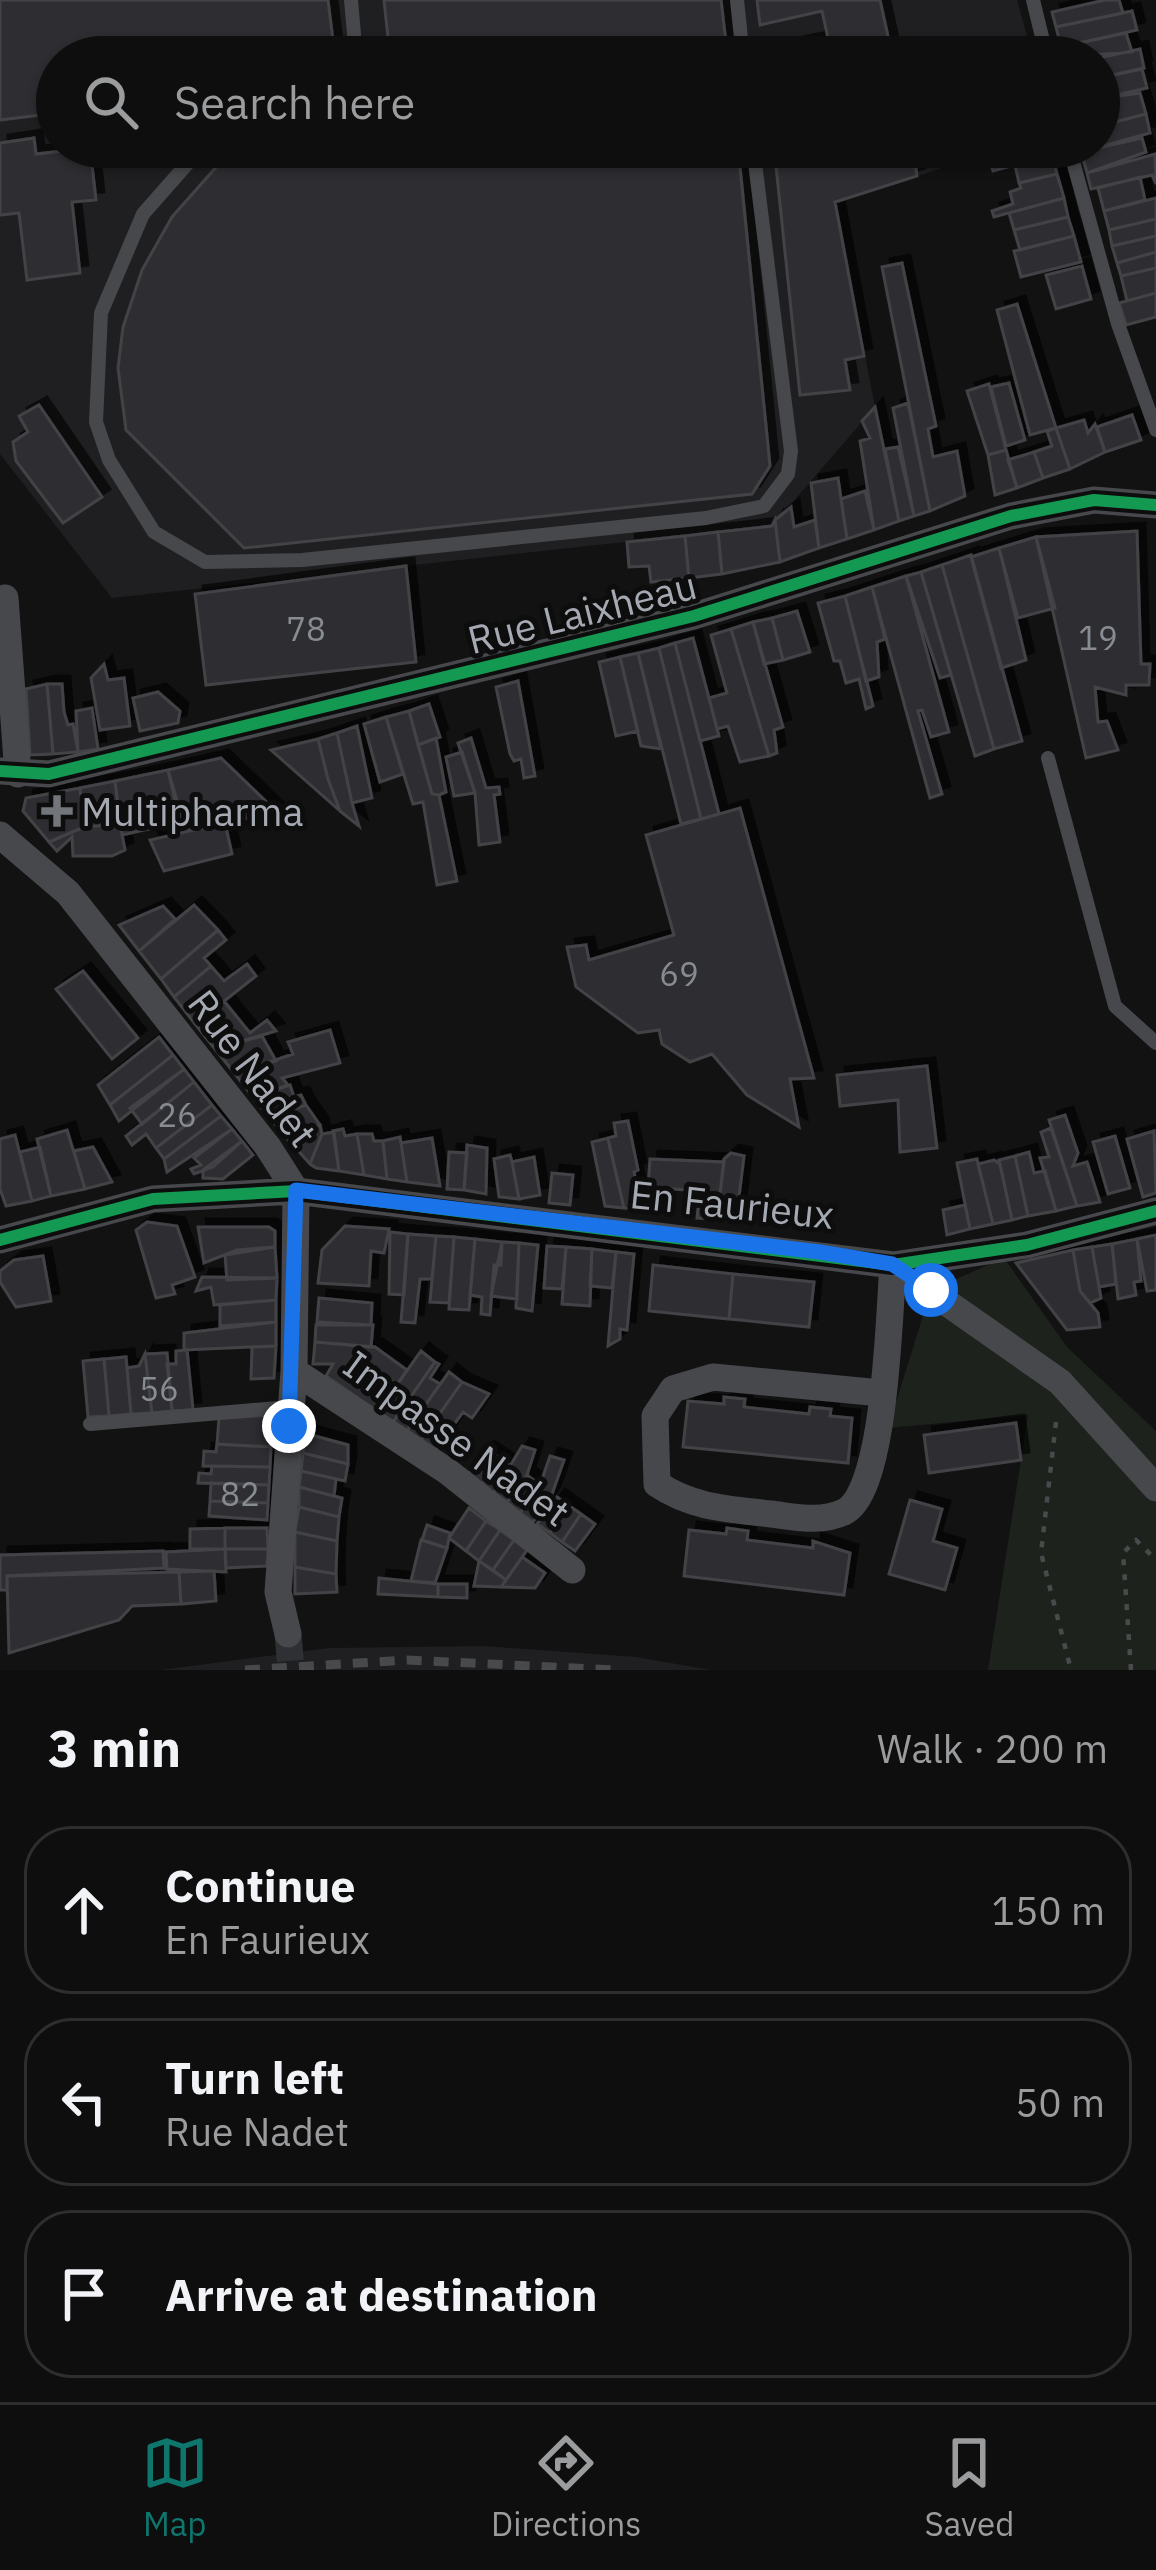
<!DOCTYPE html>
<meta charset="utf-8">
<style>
body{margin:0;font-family:"IBM Plex Sans",sans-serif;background:#171717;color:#f1f3f6}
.stop{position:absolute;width:36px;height:36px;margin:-27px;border:9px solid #1a73e8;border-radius:50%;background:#fff}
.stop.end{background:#1a73e8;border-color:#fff;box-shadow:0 3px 12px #0008}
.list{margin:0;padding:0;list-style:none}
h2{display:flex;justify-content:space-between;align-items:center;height:156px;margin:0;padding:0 48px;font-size:51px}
h2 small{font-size:39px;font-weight:400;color:#9b9c9e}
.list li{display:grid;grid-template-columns:78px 1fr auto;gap:36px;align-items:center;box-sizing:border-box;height:168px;margin:0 24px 24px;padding:0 24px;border:3px solid #2e2e2e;border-radius:48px}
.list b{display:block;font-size:45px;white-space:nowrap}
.list p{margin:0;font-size:39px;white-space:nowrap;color:#9b9c9e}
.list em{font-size:39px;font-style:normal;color:#9b9c9e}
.icon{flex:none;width:66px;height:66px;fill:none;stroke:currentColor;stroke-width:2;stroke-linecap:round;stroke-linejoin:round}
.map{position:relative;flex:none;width:1156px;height:1670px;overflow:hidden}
.search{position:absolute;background:#0e0e0e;box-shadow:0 3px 9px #0004;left:36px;right:36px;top:36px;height:132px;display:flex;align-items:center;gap:30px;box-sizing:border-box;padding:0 42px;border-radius:66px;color:#9b9c9e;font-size:45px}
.sheet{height:732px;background:#0e0e0e}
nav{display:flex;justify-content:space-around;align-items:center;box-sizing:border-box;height:168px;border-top:3px solid #2e2e2e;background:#0e0e0e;font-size:33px;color:#9b9c9e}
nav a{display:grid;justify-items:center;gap:6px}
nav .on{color:#0f766e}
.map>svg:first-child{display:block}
.built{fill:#1f1f21}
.green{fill:#1d221d}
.building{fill:#2e2f30;stroke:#424346;stroke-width:3;filter:url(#shadow)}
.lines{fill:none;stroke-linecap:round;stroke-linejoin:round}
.minor-tunnel{stroke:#2f3033;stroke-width:27;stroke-dasharray:27 14;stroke-linecap:butt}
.path{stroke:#494a4c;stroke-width:4.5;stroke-dasharray:6 9;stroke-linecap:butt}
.service{stroke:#47484b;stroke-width:14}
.minor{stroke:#47484b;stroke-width:27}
.rail{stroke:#48494b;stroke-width:9;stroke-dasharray:15 12;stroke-linecap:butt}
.cycleway-casing{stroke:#0d0d0e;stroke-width:20}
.cycleway{stroke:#139951;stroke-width:12}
.route{stroke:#1a73e8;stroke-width:15}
.poi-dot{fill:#72757a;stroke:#0d0d0e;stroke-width:4.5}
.labels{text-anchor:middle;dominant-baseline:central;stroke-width:10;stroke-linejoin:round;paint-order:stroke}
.number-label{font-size:33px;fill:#878b92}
.street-label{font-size:39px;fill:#a5aab2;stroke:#0d0d0e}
.poi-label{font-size:39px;fill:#a5aab2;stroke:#0d0d0e;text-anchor:start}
</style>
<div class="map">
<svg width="1156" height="1670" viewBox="0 0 1156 1670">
<defs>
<filter id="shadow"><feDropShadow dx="8" dy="-8" stdDeviation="0" flood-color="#0009"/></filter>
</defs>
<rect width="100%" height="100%" fill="#121213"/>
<!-- built -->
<path class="built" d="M0,0h1017l16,57h-976v90h949l-171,56 40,204 -103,119 -660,72 -112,-144z
M483,1646l153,11 75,13h-551l169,-22z"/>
<!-- green -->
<path class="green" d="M1004,1258l63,89 89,84v239h-168l40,-255 -140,13 43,-138z"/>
<!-- building -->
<path class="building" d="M0,0h328l7,57h-278v56l-57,7z
M384,0h337l5,43 -157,14h-179z
M757,0h123l11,50h10l1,7h-137l-1,-5 64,-14 -6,-27 -62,14z
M1105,0h14l4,13 -67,14 -4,-15z
M1132,11l5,19 -76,17 -5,-20z
M1126,33l6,19 -69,5 -2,-10z
M1140,49l4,19 -45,10v-20z
M1142,69l5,19 -48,11v-21z
M1140,93l6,21 -47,12v-27z
M1146,114l4,19 -69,19 -1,-5h19v-21z
M34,138l2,16 54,-6 6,52 -24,2 8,71 -53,7 -8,-67 -19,2v-72z
M1142,138l4,14 -59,21 -6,-21z
M234,147h504l32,319 -18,28 -508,54 -118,-118 -8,-62 5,-41 19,-57 30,-53z
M774,147h139l4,29 -82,26 29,154 -19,4 5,30 -50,5z
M1006,147h44l2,8 -59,16 -5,-18z
M1155,154l1,30 -4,-9 -61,14 -4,-16z
M1052,155l5,19 -38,9 -4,-18z
M1057,174l7,24 -70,19 -2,-6 21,-7 -3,-12 11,-4 -2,-5z
M1140,177l5,23 -41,11 -6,-23z
M1064,198l4,19 -54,13 -5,-17z
M1156,198v21l-47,11 -5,-19z
M1068,217l6,19 -54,14 -6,-20z
M1156,219v17l-44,10 -3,-16z
M1074,236l7,26 -60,15 -7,-26z
M1156,236v16l-39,11 -5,-17z
M1156,252v16l-35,8 -4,-13z
M902,263l34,163 -8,3 5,28 24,-6 8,45 -35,15 -48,-244z
M1082,266l9,33 -35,10 -10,-34z
M1156,268v25l-29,8 -6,-25z
M1156,293v24l-30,8 -7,-22z
M1017,304l39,124 -26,7 -33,-125z
M1009,383l16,57 -19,6 -15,-59z
M989,384l17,66 -18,5 -21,-64z
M908,403l22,108 -16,5 -21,-108z
M39,405l63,92 -39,26 -47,-62 -3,-19 15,-10 -9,-16z
M875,407l24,114 -25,9 -14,-89 10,-3 -8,-17z
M1132,415l9,25 -36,12 -8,-25z
M1084,420l4,13 7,-9 10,28 -35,17 -14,-41z
M1056,428l14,41 -27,9 -9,-26 18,-6 -5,-15z
M898,447l16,69 -15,5 -14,-72z
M1006,450l11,38 -22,7 -7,-40z
M1034,452l9,26 -26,10 -9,-28z
M838,478l9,61 -28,9 -8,-65z
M865,491l9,39 -27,9 -6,-40z
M791,507l3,20 21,-7 4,28 -39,14 -5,-42z
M775,520l5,42 -58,12 -4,-42 54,-6z
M1137,531l4,133h9l-1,21h-23v10l-31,-8 3,35 9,-1 11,29 -32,8 -50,-221z
M718,532l4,42 -33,4 -4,-42z
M685,536l4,42 -38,4 -2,-16 -20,1 -2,-25z
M1036,537l19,71 -37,10 -19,-70z
M999,548l27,112 -25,8 -30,-111z
M971,555l51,186 -28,8 -52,-184z
M942,565l52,184 -19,7 -54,-184z
M406,566l10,96 -210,23 -11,-91z
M921,572l30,103 -11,3 -34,-102z
M906,576l43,156 -18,5 -9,-27 -4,1 24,83 -12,4 -58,-211z
M872,587l13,52 -8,3 2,35 -13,4 -21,-85z
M845,596l28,110 -7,3 -7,-30 -13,4 -6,-22h-6l-16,-58z
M797,611l13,41 -27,8 -11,-42z
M772,618l11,42 -19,4 -11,-42z
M753,622l30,105 -9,3 3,23 -8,3 -38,-127z
M731,629l38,127 -29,6 -12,-36 -11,3 -8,-31 18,-5 -16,-58z
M693,638l26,98 -19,5 -25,-98z
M675,643l44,171 -18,5 -42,-171z
M659,648l42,171 -20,5 -43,-171z
M638,653l23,96 -20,-3 -21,-89z
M620,657l18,74 -22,5 -17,-74z
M104,664l4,16 16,-2 6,48 -30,4 -9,-52z
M518,681l17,95 -11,2 -3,-19 -7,2 -4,-7 -14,-67z
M47,684h15l2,28 4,13 5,-1 5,28 -25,2z
M47,684l6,70 -23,1 -4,-66z
M158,692l22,19 -2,12 -38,8 -7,-33z
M429,704l11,33 -22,8 -9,-34z
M92,708l6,41 -20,3 -2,-41z
M409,711l23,83 7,1 18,86 -20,4 -14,-83 -10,2 -27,-87z
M386,717l17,57 -23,8 -16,-58z
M357,726l15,72 -20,5 -15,-70z
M337,733l15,70 7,23 -19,-15 -12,-32 -10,-40z
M436,738l10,54 -7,3 -7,-1 -14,-49z
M471,738l15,50 13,-1 1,7 -6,1 6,47 -21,3 -4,-52 -17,-50z
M318,739l10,40 12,32 -69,-61z
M462,752l13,41 -21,3 -8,-39z
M221,758l56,54 -91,19 -18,-61z
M168,770l12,52 -58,13 -7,-54z
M115,781l5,43 -36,3 -4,-39z
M80,788l4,39 -35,15 -26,-31 3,-13z
M740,808l74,270 -24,1 9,48 -52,-32 -35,-41 -22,8 -28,-18 -3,-14 -21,3 -62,-46 -9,-40 19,-2 3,15 85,-25 -28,-100z
M225,823l7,31 -68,17 -14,-31z
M120,824l5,26 -13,6h-39l-1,-19 -15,14 -8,-9 35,-15z
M194,905l24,25 -57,49 -22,-28z
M163,906l12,13 -36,32 -20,-26z
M218,930l8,10 -22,18 7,8 -37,31 -13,-18z
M247,964l9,12 -61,48 -21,-27 37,-31 13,15z
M83,971l55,67 -26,21 -56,-70z
M224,1001l26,32 17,-13 9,11 -61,18 -20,-25z
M330,1030l10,33 -58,15 6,7 -35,12 -18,-23 58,-20 -5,-12z
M262,1036l14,25 -41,13 -20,-25z
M159,1037l14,18 -63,50 -12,-20z
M173,1055l11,14 -65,52 -9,-16z
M927,1066l10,82 -37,4 -2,-52 -58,6 -3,-31z
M184,1069l10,13 -52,42 -12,-16z
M194,1082l18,23 -56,43 -10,-14 -14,11 -6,-9z
M290,1085l4,12 7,-2 5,10 -37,12 -16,-20z
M212,1105l9,11 -57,43 -8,-11z
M306,1105l14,20 -36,10 -15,-18z
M1065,1115l13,38 -5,13 14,-4 13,40 -23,4 -28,-86z
M221,1116l11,13 -65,43 -3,-13z
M628,1121l10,49 -4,2 7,37 -17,-1 -16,-70 8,-2 -2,-13z
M320,1125l2,9 -12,30 -26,-29z
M1051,1128l26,78 -21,5 -16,-53 9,-1 -8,-25z
M232,1129l10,12 -29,26 -19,7 -3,-5 10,-4 -7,-7z
M343,1129l2,7 12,-2 7,41 -25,-4 -6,-40z
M67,1130l18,59 -34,7 -14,-57z
M1154,1131l2,62 -13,4 -16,-58z
M334,1132l5,39 -23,-3 -6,-4 12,-30z
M357,1134h15l2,7h9l4,38 -23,-4z
M15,1135l17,66 -26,5 -6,-17v-50z
M1115,1136l15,52 -22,6 -15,-52z
M400,1137l1,6 6,39 -20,-3 -4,-38z
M432,1138l8,48 -33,-4 -6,-39z
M608,1138l1,6 15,64 -19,-2 -13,-64z
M242,1141l11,14 -30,24 -20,-1v-8z
M467,1145l20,3 -1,46 -22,-4z
M40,1147l11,49 -19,5 -12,-49z
M93,1147l19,35 -27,7 -11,-38z
M449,1152l18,1 -3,37 -17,-1z
M1029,1152l5,21 11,-2 11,40 -28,5 -13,-60z
M731,1153l13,3 -8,65 -19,-2 7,-60z
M510,1155l2,7 7,37 -20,-2 -5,-38z
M1015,1156l13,60 -16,4 -13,-60z
M534,1157l6,38 -21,4 -7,-37z
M650,1159l74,3 -7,57 -20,-1 3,-27 -52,-4z
M977,1159l16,65 -23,5 -13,-66z
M994,1160l6,4 12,56 -19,4 -15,-60z
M552,1173l21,2 -3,30 -21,-2z
M965,1205l5,24 -23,6 -4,-25z
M147,1222l30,4 18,51 -23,8 3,9 -19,4 -20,-68z
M345,1226l44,3 -5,24 -13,-2 -2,35 -51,-3 4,-33z
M198,1227h71l6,4v16l-38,3 -33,13z
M390,1232l18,2 -4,61 -15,-1z
M408,1234l28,2 -4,43h-12l-5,44 -14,-1z
M1156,1235v55l-9,1 -10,-52z
M436,1236l18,1 -5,66 -19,-1z
M454,1237l21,2 -6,71 -20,-1z
M475,1239l27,3 -1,23h-7l-4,50 -9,-1 1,-17 -12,-2z
M1137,1239l4,42 -7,1 2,13 -18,4 -6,-55z
M502,1242l17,1 -2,56 -26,-3z
M519,1243l19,2 -6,66 -16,-3z
M1112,1244l4,40 -17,3 -7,-40z
M547,1246l19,1 -4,42 -18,-1z
M275,1247l2,31 -50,2 -2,-25z
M566,1247l26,2 -2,57 -28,-2z
M1092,1247l9,51 -11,5 -10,-12 -7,-41z
M592,1249l24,3 -4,36 -22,-2z
M1073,1250l7,41 18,22 2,14 -33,3 -51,-67z
M616,1252l18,2 -7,76 -7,-1v10l-12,7z
M43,1256l8,45 -35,6 -16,-25v-11l14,-11z
M653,1265l80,9 -4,45 -80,-8z
M733,1274l81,8 -5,45 -80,-8z
M202,1277l75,1 -1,22 -62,5 -3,-18 -15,4z
M319,1298l53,5 -1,22 -54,-3z
M276,1300v22l-56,4v-21z
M276,1322v24l-92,4v-17z
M316,1325h57l-2,22 -56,-5z
M315,1342l60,5 32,23 -29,42 -52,-36 7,-12h-20z
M276,1346l-2,32 -23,1 1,-32z
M187,1350l6,60 -21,1 -5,-47h9v-13z
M421,1351l14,11 -42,60 -15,-10z
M167,1353l5,58 -20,2 -7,-59z
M145,1354l7,59 -21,1 -4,-46 12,-2z
M126,1357l5,57 -22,2 -5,-57z
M104,1359l5,57 -21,1 -5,-56z
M435,1362l4,2 -9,14 10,6 -33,47 -14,-9z
M449,1372l13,10 -42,60 -14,-10z
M462,1382l27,12 -17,24 -9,-6 -29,40 -14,-10z
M724,1397l21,2 -1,8 65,7 1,-7 21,2 -1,7 22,2 -4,45 -165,-16 5,-46 36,3z
M273,1415l-2,32 -54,-3 2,-26z
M1016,1423l5,37 -92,13 -5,-38z
M304,1433l44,12v19l-45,-11z
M217,1444l54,3 -1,20 -67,-1 1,-15 12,1z
M522,1446l13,4 -8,25 -20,27 -13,-9z
M486,1449l15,10 -19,26 -14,-10z
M303,1453l45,11 -3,17 -44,-10z
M550,1456l14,4 -12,34 -19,28 -13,-9 20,-28z
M501,1459l11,8 -18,26 -12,-8z
M212,1466l58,1 -1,18 -71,-2 1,-10 12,1z
M301,1471l35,8 -2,17 -35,-9z
M527,1475l13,10 -20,28 -13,-11z
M211,1483l58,2 -1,18 -58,-2z
M299,1487l43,11 -3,19 -40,-10z
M557,1497l11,8 -18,28 -13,-9z
M910,1500l32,9 -9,32 24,7 -12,42 -56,-16z
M210,1501l58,2 -1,17 -58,-4z
M568,1505l13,9 -19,28 -12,-9z
M299,1507l40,10 -2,24 -42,-9z
M469,1508l17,13 -20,30 -17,-13z
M581,1514l14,10 -20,27 -13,-9z
M486,1521l14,9 -21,31 -13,-10z
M427,1525l23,8 -3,15 -25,-8z
M225,1528h42l1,21h-43z
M225,1528v21h-35v-20z
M727,1528l21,3 -1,9 66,8v-7l37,12 -6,42 -160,-19 5,-46 37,4z
M500,1530l14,10 -21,30 -14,-9z
M295,1532l42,9 -1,33 -41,-7z
M421,1540l26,8 -12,35 -24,-2z
M514,1540l13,10 -21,30 -13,-10z
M225,1549h43l-1,17 -41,2z
M225,1549l1,23 -59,-3 -1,-17z
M163,1551l1,17 -157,8v14h-7v-35z
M522,1557l23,16 -10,15 -34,-1z
M479,1561l27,19 -5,7 -27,-1z
M295,1567l41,7 1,18 -42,2z
M214,1571l2,30 -35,3 -2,-32z
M179,1572l2,32 -49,2 -13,14 -110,33 -2,-77z
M379,1578l59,6v13l-60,-3z
M438,1584h29v14l-29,-1z"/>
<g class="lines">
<!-- minor-tunnel -->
<path class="minor-tunnel" d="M288,1634l3,36"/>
<!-- path -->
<path class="path" d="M1056,1422l-15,131 30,117
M1131,1670l-8,-117 13,-13 20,20"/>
<!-- service -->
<path class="service" d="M351,0l5,57
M737,0l6,57
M1033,0l14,57
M686,57l57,-6
M202,147l-59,67 -42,99 -5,109 13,38 45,72 51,30 97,-2 404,-42 58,-12 24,-32 3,-23 -38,-304
M1069,147l49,177 38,106
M1048,758l67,248 41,37
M90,1424l200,-17"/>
<!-- minor -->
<path class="minor" d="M5,598l13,176
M0,771l49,3 645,-158 317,-100 83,-16 62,5
M0,835l68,58 200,254 28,44 -2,180 -16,221 10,42
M0,1240l153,-41 143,-8 597,74 134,-20 129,-34
M294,1371l153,100 125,99
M881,1393l-168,-16 -40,12 -18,27 2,68c36,24 72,25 114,30 25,3 49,9 73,-2 42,-20 45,-199 49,-247l167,117 96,106"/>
<!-- rail -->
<path class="rail" d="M245,1670l162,-10 208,10"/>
<defs>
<path id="cycleway" d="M0,771l49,3 645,-158 317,-100 83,-16 62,5
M0,1240l153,-41 143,-8 597,74 134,-20 129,-34"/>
</defs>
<!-- cycleway casing -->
<use href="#cycleway" class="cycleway-casing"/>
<!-- cycleway -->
<use href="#cycleway" class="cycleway"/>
</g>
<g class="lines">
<!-- route -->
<path class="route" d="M289,1426l7,-236 524,62 72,12 39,26"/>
</g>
<!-- markers -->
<path class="poi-dot" d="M51 793h12v12h12v12h-12v12h-12v-12h-12v-12h12z"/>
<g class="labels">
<!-- number labels -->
<g class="number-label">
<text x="306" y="628">78</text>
<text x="1098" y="637">19</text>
<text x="679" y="973">69</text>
<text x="177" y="1114">26</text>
<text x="159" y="1388">56</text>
<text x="240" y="1493">82</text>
</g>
<!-- street labels -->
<g class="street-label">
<text transform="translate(582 612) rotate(-14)">Rue Laixheau</text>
<text transform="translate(253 1068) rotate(53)">Rue Nadet</text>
<text transform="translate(732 1204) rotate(6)">En Faurieux</text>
<text transform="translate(457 1438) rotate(36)">Impasse Nadet</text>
</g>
<!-- poi labels -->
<g class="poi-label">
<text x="81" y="811">Multipharma</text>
</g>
</g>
</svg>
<div class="stop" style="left:931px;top:1290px"></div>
<div class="stop end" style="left:289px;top:1426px"></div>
<div class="search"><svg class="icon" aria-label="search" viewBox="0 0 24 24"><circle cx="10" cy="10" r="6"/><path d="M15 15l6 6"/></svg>Search here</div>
</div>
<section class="sheet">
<h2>3 min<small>Walk · 200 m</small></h2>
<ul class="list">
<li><svg class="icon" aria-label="ahead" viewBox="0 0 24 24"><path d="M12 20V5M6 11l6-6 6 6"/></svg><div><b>Continue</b><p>En Faurieux</p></div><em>150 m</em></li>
<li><svg class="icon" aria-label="left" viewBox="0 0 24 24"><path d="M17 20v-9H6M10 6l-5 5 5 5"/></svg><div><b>Turn left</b><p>Rue Nadet</p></div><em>50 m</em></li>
<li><svg class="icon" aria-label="arrive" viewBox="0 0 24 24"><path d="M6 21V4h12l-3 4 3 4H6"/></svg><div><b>Arrive at destination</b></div></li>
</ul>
</section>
<nav>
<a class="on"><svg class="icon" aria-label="map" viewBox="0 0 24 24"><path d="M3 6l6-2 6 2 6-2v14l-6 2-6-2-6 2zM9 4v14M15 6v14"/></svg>Map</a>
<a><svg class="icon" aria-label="directions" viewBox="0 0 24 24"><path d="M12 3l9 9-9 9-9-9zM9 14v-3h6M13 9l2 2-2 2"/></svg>Directions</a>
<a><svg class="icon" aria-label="saved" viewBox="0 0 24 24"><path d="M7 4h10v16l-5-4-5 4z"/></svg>Saved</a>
</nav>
